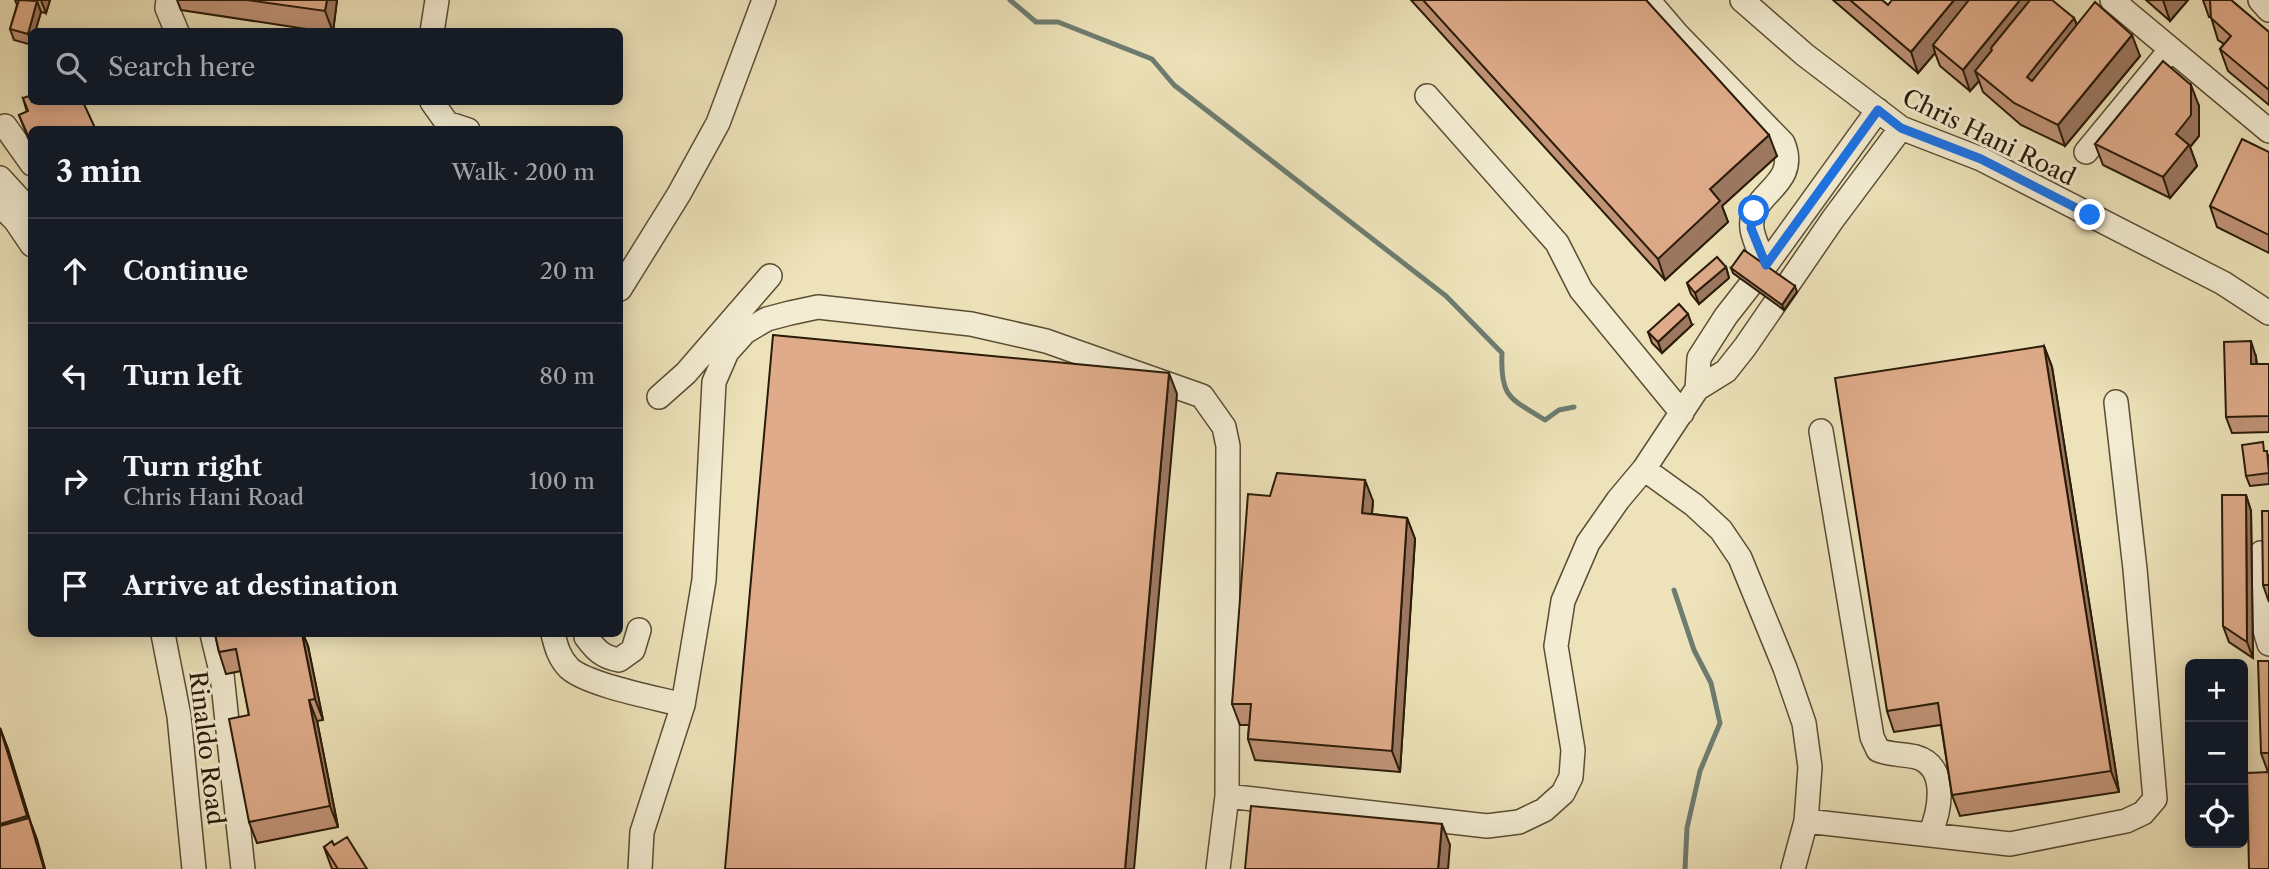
<!DOCTYPE html>
<meta charset="utf-8">
<style>
body{margin:0;font-family:"Libre Caslon Text",serif;background:#20242c;color:#f1f3f6}
.controls{position:absolute;right:21px;bottom:21px;display:grid;overflow:hidden;border-radius:10px;box-shadow:0 4px 18px #0003}
.controls button{width:63px;height:63px;display:grid;place-items:center;padding:0;border:0;border-bottom:2px solid #363941;background:#171b24;color:#f1f3f6;font:35px sans-serif}
.stop{position:absolute;width:21px;height:21px;margin:-16px;border:5px solid #1a73e8;border-radius:50%;background:#fff}
.stop.end{background:#1a73e8;border-color:#fff;box-shadow:0 2px 7px #0008}
.list{margin:0;padding:0;list-style:none}
h2{display:flex;justify-content:space-between;align-items:center;height:91px;margin:0;padding:0 28px;font-size:30px}
h2 small{font-size:23px;font-weight:400;color:#9ea1a6}
.list li{display:grid;grid-template-columns:46px 1fr auto;gap:21px;align-items:center;box-sizing:border-box;height:105px;padding:0 28px;border-top:2px solid #363941}
.list b{display:block;font-size:26px;white-space:nowrap}
.list p{margin:0;font-size:23px;white-space:nowrap;color:#9ea1a6}
.list em{font-size:23px;font-style:normal;color:#9ea1a6}
.icon{flex:none;width:38px;height:38px;fill:none;stroke:currentColor;stroke-width:2;stroke-linecap:round;stroke-linejoin:round}
.map{position:relative;flex:none;width:2269px;height:869px;overflow:hidden}
.search{position:absolute;background:#171b24;box-shadow:0 4px 18px #0003;left:28px;top:28px;width:595px;height:77px;display:flex;align-items:center;gap:18px;box-sizing:border-box;padding:0 24px;border-radius:10px;color:#9ea1a6;font-size:26px}
.panel{position:absolute;background:#171b24;box-shadow:0 4px 18px #0003;left:28px;top:126px;width:595px;height:511px;border-radius:10px}
.map>svg:first-child{display:block}
.lines{fill:none;stroke-linecap:round;stroke-linejoin:round}
.stream{stroke:#6d7c70;stroke-width:5}
.minor-casing{stroke:#5a4d34;stroke-width:26}
.minor{stroke:#f3ecd2;stroke-width:23}
.wall{fill:#c09377;stroke:#291b08;stroke-width:2}
.shaded-wall{fill:#9c7861;stroke:#291b08;stroke-width:2}
.building{fill:#dfab8a;stroke:#291b08;stroke-width:2}
.route{stroke:#1a73e8;stroke-width:9}
.labels{text-anchor:middle;dominant-baseline:central;stroke-width:6;stroke-linejoin:round;paint-order:stroke}
.street-label{font-size:24px;fill:#291b08;stroke:#f3ecd2}
</style>
<div class="map">
<svg width="2269" height="869" viewBox="0 0 2269 869">
<rect width="100%" height="100%" fill="#ede2b9"/>
<filter id="stains"><feTurbulence type="fractalNoise" baseFrequency=".00286" numOctaves="4"/><feColorMatrix values="0 0 0 0 .2 0 0 0 0 .09 0 0 0 0 .02 0 0 0 .5 -.17"/></filter>
<radialGradient id="worn" r=".72"><stop offset=".6" stop-color="#630" stop-opacity="0"/><stop offset="1" stop-color="#630" stop-opacity=".3"/></radialGradient>
<g class="lines">
<!-- stream -->
<path class="stream" d="M1010,0l26,22h22l94,37 22,26 272,211 56,57c-2,45 8,45 43,67l14,-10 15,-3
M1674,590l20,60 17,33 9,40 -20,48 -13,57 -2,41"/>
<defs>
<path id="minor" d="M168,0l-1,8 10,24
M1648,0l29,34 106,109c18,44 -36,49 -31,86 2,13 9,25 14,36
M1742,0l63,55 96,73 80,31 242,124 46,30
M2112,0l157,131
M2260,0l9,10
M1890,2l2,-2
M432,32l5,-32
M1427,96l130,147 24,47 101,123
M432,102l15,21 21,7
M5,126l27,38
M2086,152l85,-103
M0,178l22,24 10,15
M0,205l15,15 17,25
M620,289l59,-95 39,-71 46,-123
M1697,389l2,-31 27,-42 40,-51 112,-155
M659,397l27,-24 84,-97
M1821,431l51,306 6,13c12,5 25,4 38,7 33,9 24,54 14,77
M2261,553l4,77 4,14
M163,634l16,82 15,153
M212,634l10,41 21,194
M553,634c3,12 6,24 16,34 18,17 88,30 114,37
M586,637c10,13 16,20 33,23l14,-10 6,-20
M1227,796l260,30 32,-4 25,-12 19,-17 8,-16 2,-27 -17,-104 7,-45 25,-58 30,-43 26,-31
M1806,821l204,23 116,-23 17,-8 12,-14 -20,-230 -19,-167
M640,869l2,-37 41,-127 21,-125 10,-198 13,-30 18,-20 22,-13 23,-6 28,-6 153,17 75,17 156,55 22,31 4,19 -1,350 -9,73
M1793,869l13,-48 4,-54 -6,-44 -19,-55 -45,-110 -19,-28 -27,-25 -50,-36 53,-80 29,-18 19,-24 88,-128 68,-91"/>
</defs>
<!-- minor casing -->
<use href="#minor" class="minor-casing"/>
<!-- minor -->
<use href="#minor" class="minor"/>
</g>
<!-- wall -->
<path class="wall" d="M15,0h35l-4,13 -5,-1 -6,20h-3v13l-18,-5 -4,-11 7,-24z
M177,0h160l-4,32h-7l-145,-22z
M1411,0h235l131,156 -55,50 6,16 -63,58z
M1833,0h49l6,5 186,13 3,7 63,31 -75,90 -44,-21 -38,-33 -4,-11 -9,10 -30,-25 -5,-13 -17,20z
M2146,0h42l-18,21z
M2203,0h28l38,32v73l-41,-34 -8,-22 4,-5 -6,-4 -7,-23h-2z
M23,98l73,32h-64v18l-13,-33 8,-3z
M2199,106v30l-9,11 7,19 -27,32 -67,-33 -8,-21z
M2269,152v101l-52,-26 -7,-21z
M1726,267l3,11 -30,26 -8,-10 -4,-11z
M1731,268l66,24 -13,18 -51,-37z
M1692,325l-30,28 -10,-10 -4,-11z
M2044,346l8,21 67,425 -159,24 -8,-21 -11,-70 -47,7 -7,-21z
M2256,357l1,7h12v68l-37,1 -6,-16z
M2269,455v29l-19,2 -4,-10z
M2246,495l5,16 2,147 -24,-16 -6,-16z
M1270,496l103,5 -1,13 35,4 8,21 -15,233 -145,-12 -7,-21 1,-14h-9l-8,-21z
M2269,511v91l-6,-17z
M215,634h88l5,12 15,74 -6,1 21,106 -81,16 -8,-21v-107l-8,-44 -15,3 -7,-22z
M2269,661v208l-1,-97 -7,-19z
M0,728l8,21 37,120h-45z
M334,845l33,24h-35l-8,-22z"/>
<!-- shaded-wall -->
<path class="shaded-wall" d="M41,0h9l-4,13z
M327,0h10l-4,32 -8,-21z
M1954,0h26l-47,45 2,8 -17,20 -7,-21z
M2020,0h17l-45,50 -1,-2 4,13 -20,10 4,10 -9,10 -7,-21z
M2163,0h25l-18,21z
M37,1l4,11 -6,20h-3v13l-4,-11z
M2074,18l8,21 -48,59 -7,-21z
M2132,35l8,21 -75,90 -7,-21z
M2191,85l8,21v30l-9,11 7,19 -27,32 -7,-21z
M1769,135l8,21 -55,50 6,16 -63,58 -7,-21 52,-70z
M1726,267l3,11 -30,26 -4,-11z
M1795,286l2,6 -13,18 -2,-5z
M1688,314l4,11 -30,28 -4,-11z
M2251,341l5,16 1,24 -6,-17z
M2044,346l8,21 67,425 -8,-21z
M1169,373l8,21 -43,475h-9z
M1365,480l8,21 -3,33 -8,-21z
M2246,495l5,16 2,147 -6,-16z
M1407,518l8,21 -15,233 -8,-21z
M302,634h1l5,12 15,74 -8,-21z
M309,700l8,21 21,106 -8,-21z
M0,728l8,21 27,88 -8,-21z
M29,818l8,21 8,30h-1z
M1442,824l8,21 -2,24h-10z"/>
<!-- building -->
<path class="building" d="M19,0l18,1 -9,33 -18,-5z
M247,0h80l-2,11z
M1423,0h223l123,135 -59,54 10,12 -62,58z
M1850,0h32l6,5 4,-5h62l-43,52z
M1969,0h51l-57,70 -30,-25z
M2030,0h22l22,18 -47,59 5,4 63,-79 37,33 -74,90 -44,-22 -39,-32 17,-21 -1,-2z
M2210,0h21l38,32v58l-49,-41 11,-13 -20,-18z
M2163,61l28,24v30l-15,19 13,11 -26,32 -68,-33z
M32,95v7h51l13,28h-64v15l-13,-30 9,-4 -5,-13z
M2242,139l27,13v83l-59,-29z
M1744,250l51,36 -13,19 -51,-37z
M1717,257l9,10 -31,26 -8,-10z
M1679,304l9,10 -30,28 -10,-10z
M773,335l396,38 -44,496h-400z
M2251,341v23h18v52l-43,1 -2,-75z
M2044,346l67,425 -159,24 -14,-92 -51,8 -52,-333z
M2263,442l1,9h3l2,22 -23,3 -4,-31z
M1277,473l88,7 -3,33 45,5 -15,233 -144,-12 3,-35h-19l16,-210 22,2z
M2222,495h24l1,147 -24,-16z
M2262,511h7v74h-6z
M215,634h87l13,65 -6,1 21,106 -81,16 -20,-103 20,-4 -13,-66 -17,3z
M2258,661h11v92h-8z
M0,728l27,88 -27,8z
M2269,772v97h-20l-2,-96z
M1251,806l191,18 -4,45h-193z
M29,818l15,51h-44v-43z
M347,837l20,32h-29l-14,-22 8,-6 2,4z"/>
<g class="lines">
<!-- route -->
<path class="route" d="M1754,211l-3,17 15,37 112,-155 23,18 80,31 109,56"/>
</g>
<g class="labels">
<!-- street labels -->
<g class="street-label">
<text transform="translate(1989 137) rotate(26)">Chris Hani Road</text>
<text transform="translate(207 748) rotate(83)">Rinaldo Road</text>
</g>
</g>
<rect width="100%" height="100%" filter="url(#stains)"/>
<rect width="100%" height="100%" fill="url(#worn)"/>
</svg>
<div class="controls">
<button>+</button>
<button>−</button>
<button><svg class="icon" aria-label="locate" viewBox="0 0 24 24"><circle cx="12" cy="12" r="6"/><path d="M12 2v4M12 18v4M2 12h4M18 12h4"/></svg></button>
</div>
<div class="stop" style="left:1754px;top:211px"></div>
<div class="stop end" style="left:2090px;top:215px"></div>
<div class="search"><svg class="icon" aria-label="search" viewBox="0 0 24 24"><circle cx="10" cy="10" r="6"/><path d="M15 15l6 6"/></svg>Search here</div>
<section class="panel">
<h2>3 min<small>Walk · 200 m</small></h2>
<ul class="list">
<li><svg class="icon" aria-label="ahead" viewBox="0 0 24 24"><path d="M12 20V5M6 11l6-6 6 6"/></svg><div><b>Continue</b></div><em>20 m</em></li>
<li><svg class="icon" aria-label="left" viewBox="0 0 24 24"><path d="M17 20v-9H6M10 6l-5 5 5 5"/></svg><div><b>Turn left</b></div><em>80 m</em></li>
<li><svg class="icon" aria-label="right" viewBox="0 0 24 24"><path d="M7 20v-9h11M14 6l5 5-5 5"/></svg><div><b>Turn right</b><p>Chris Hani Road</p></div><em>100 m</em></li>
<li><svg class="icon" aria-label="arrive" viewBox="0 0 24 24"><path d="M6 21V4h12l-3 4 3 4H6"/></svg><div><b>Arrive at destination</b></div></li>
</ul>
</section>
</div>
